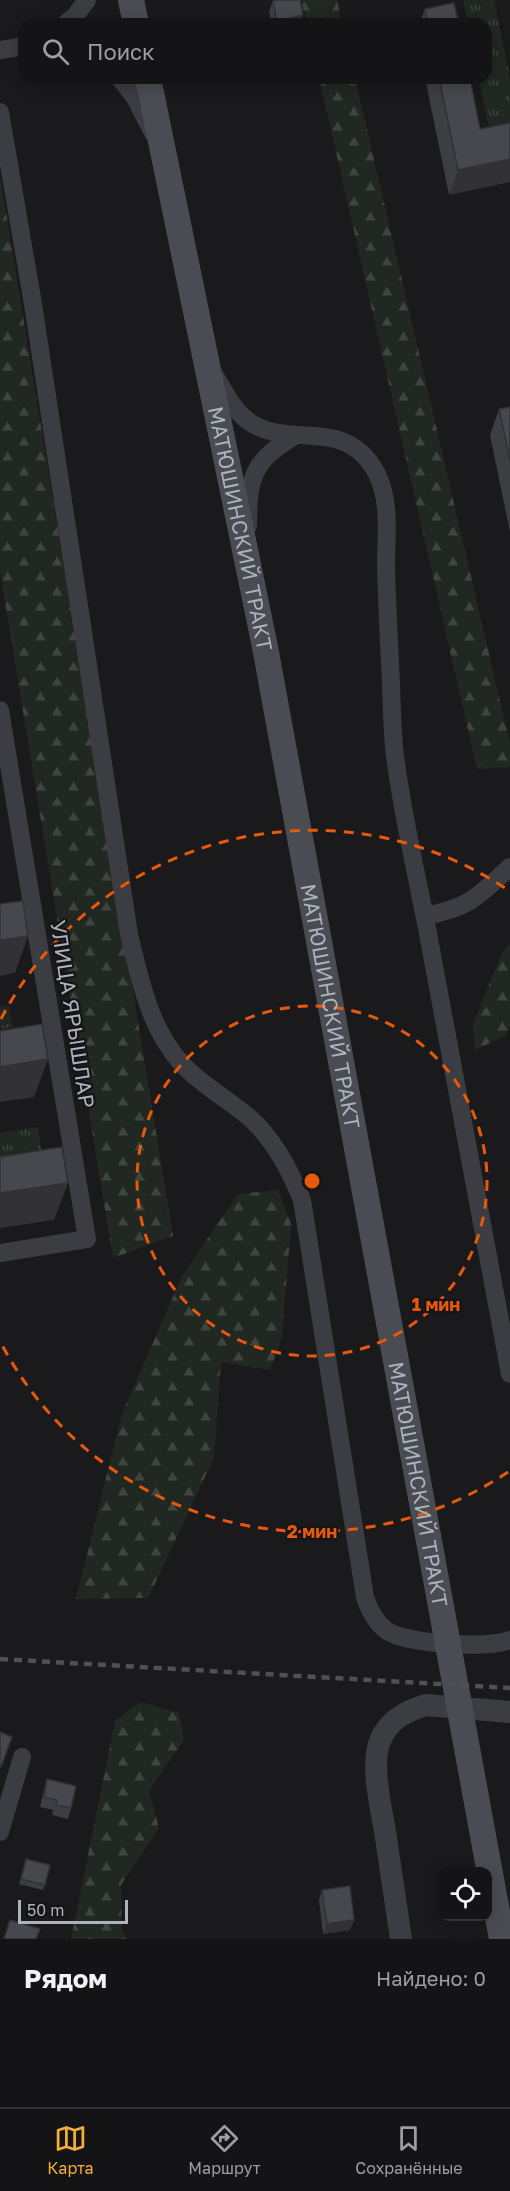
<!DOCTYPE html>
<html lang="ru">
<meta charset="utf-8">
<style>
body{margin:0;font-family:"Golos Text",sans-serif;background:#212123;color:#f1f3f6}
.controls{position:absolute;right:18px;bottom:18px;display:grid;overflow:hidden;border-radius:12px;box-shadow:0 3px 15px #0003}
.controls button{width:54px;height:54px;display:grid;place-items:center;padding:0;border:0;border-bottom:2px solid #333335;background:#141416;color:#f1f3f6;font:30px sans-serif}
.scale{position:absolute;left:18px;bottom:15px;width:110px;box-sizing:border-box;padding-left:6px;border:3px solid #adb2bc;border-top:0;font-size:16px;line-height:21px;white-space:nowrap;color:#adb2bc;-webkit-text-stroke:4px #151518;paint-order:stroke}
.list{margin:0;padding:0;list-style:none}
h2{display:flex;justify-content:space-between;align-items:center;height:78px;margin:0;padding:0 24px;font-size:26px}
h2 small{font-size:20px;font-weight:400;color:#9d9ea1}
.icon{flex:none;width:33px;height:33px;fill:none;stroke:currentColor;stroke-width:2;stroke-linecap:round;stroke-linejoin:round}
.map{position:relative;flex:none;width:510px;height:1939px;overflow:hidden}
.search{position:absolute;background:#141416;box-shadow:0 3px 15px #0003;left:18px;right:18px;top:18px;height:66px;display:flex;align-items:center;gap:15px;box-sizing:border-box;padding:0 21px;border-radius:18px;color:#9d9ea1;font-size:22px}
.sheet{height:168px;background:#141416}
nav{display:flex;justify-content:space-around;align-items:center;box-sizing:border-box;height:84px;border-top:2px solid #333335;background:#141416;font-size:16px;color:#9d9ea1}
nav a{display:grid;justify-items:center;gap:3px}
nav .on{color:#f4ae3b}
.map>svg:first-child{display:block}
.forest{fill:url(#forest-firs)}
.park{fill:url(#park-tufts)}
.lines{fill:none;stroke-linecap:round;stroke-linejoin:round}
.minor{stroke:#3b3d42;stroke-width:18}
.tertiary{stroke:#3b3d42;stroke-width:22}
.secondary{stroke:#494c52;stroke-width:26}
.rail{stroke:#4e5157;stroke-width:4.5;stroke-dasharray:8 6;stroke-linecap:butt}
.wall{fill:#3d3e42}
.shaded-wall{fill:#323236}
.building{fill:#47484d;stroke:#323236;stroke-width:1.5}
.ring{fill:none;stroke:#e8590c;stroke-width:3;stroke-dasharray:10 8}
.labels{text-anchor:middle;dominant-baseline:central;stroke-width:4.5;stroke-linejoin:round;paint-order:stroke}
.street-label{font-size:21px;fill:#adb2bc;stroke:#151518}
.centre{fill:#e8590c;stroke:#151518;stroke-width:3}
.ring-label{font-size:18px;text-anchor:middle;font-weight:bold;fill:#e8590c;stroke:#151518;stroke-width:4.5;stroke-linejoin:round;paint-order:stroke}
</style>
<div class="map">
<svg width="510" height="1939" viewBox="0 0 510 1939">
<defs>
<pattern id="forest-firs" width="22" height="20" patternUnits="userSpaceOnUse" patternTransform="scale(1.5)"><rect width="22" height="20" fill="#202821"/><path d="M5 1l3.5 6h-7zM16 11l3.5 6h-7z" fill="#3e453f"/></pattern>
<pattern id="park-tufts" width="24" height="20" patternUnits="userSpaceOnUse" patternTransform="scale(1.5)"><rect width="24" height="20" fill="#202821"/><path d="M3 7l-1-3M5 7V3M7 7l1-3M15 17l-1-3M17 17v-4M19 17l1-3" fill="none" stroke="#3e453f"/></pattern>
</defs>
<rect width="100%" height="100%" fill="#1a1a1d"/>
<!-- forest -->
<path class="forest" d="M301,0h36l5,24h-35z
M319,78h36l155,666v23l-33,2z
M0,175l173,1061 -60,22 -113,-686z
M510,944v83l-5,9 -30,14 -2,-26 29,-71z
M278,1190l13,34 -9,114 -12,32 -49,-8 -7,96 -66,140 -72,1 46,-185 60,-138 56,-82z
M140,1702l39,11 5,27 -35,51 10,37 -38,57 1,47 7,7h-58l44,-218z"/>
<!-- park -->
<path class="park" d="M463,0h31l16,79v44l-21,5 -10,-50h7v-54h-18z
M9,1005l3,22 -12,2v-22z
M38,1127l4,26 -42,6v-26z"/>
<g class="lines">
<!-- minor -->
<path class="minor" d="M65,24l10,-8 12,-16
M0,50l24,-4
M120,78l15,20 18,35
M0,112l33,192 96,630c11,46 21,96 54,131 20,21 46,35 68,54 24,22 39,51 51,81l63,397c4,13 10,25 22,34 21,13 100,18 123,9
M214,374c10,17 20,38 37,49 42,26 94,-7 125,49 15,28 10,64 10,94 1,39 3,78 5,117 1,25 1,49 4,73 9,71 27,140 39,210 26,136 51,272 76,408
M248,526c0,-50 5,-65 48,-91
M0,710l87,529 -87,14
M425,916c46,-9 52,-19 85,-49
M0,1832l22,-75"/>
<!-- tertiary -->
<path class="tertiary" d="M401,1939c-5,-34 -10,-68 -15,-101 -4,-27 -16,-72 -6,-97 8,-21 26,-30 46,-36l84,7"/>
<!-- secondary -->
<g class="secondary">
<path d="M131,0l5,24"/>
<path id="s1" d="M148,78l117,569 237,1292"/>
</g>
<!-- rail -->
<path class="rail" d="M0,1659l510,29"/>
</g>
<!-- wall -->
<path class="wall" d="M273,1l27,23h-28l-3,-13z
M425,9l34,15h-40z
M425,78h45l10,51 -31,66z
M510,407v125l-20,-97 9,-26z
M47,1779l24,29 -3,11 -16,-4 1,-5 -13,-3 4,-18z
M26,1859l19,26 -2,5 -24,-6z
M322,1890l32,30 -4,10 -27,4 -4,-34z"/>
<!-- shaded-wall -->
<path class="shaded-wall" d="M303,15l-3,9h-24l1,-3z
M510,159v23l-61,13 9,-25z
M28,936l-13,37 -15,3v-36z
M48,1059l-14,38 -34,5v-35z
M68,1183l-14,37 -54,8v-35z
M354,1920l-4,10 -27,4 4,-10z"/>
<!-- building -->
<path class="building" d="M278,0h22l3,15 -26,6 -4,-20z
M454,3l5,21h-31l-3,-15z
M439,78h31l10,51 30,-6v36l-52,11z
M510,407v54l-11,-52z
M23,901l5,35 -28,4v-36z
M42,1024l6,35 -48,8v-36z
M62,1147l6,36 -68,10v-36z
M0,1732l12,5 -11,30 -1,-1z
M47,1779l29,7 -5,22 -15,-3 1,-5 -13,-3z
M26,1859l24,6 -5,20 -24,-6z
M350,1886l4,34 -27,4 -5,-34z
M10,1920l30,9 -4,10h-32z"/>
<!-- distance rings -->
<g class="ring">
<circle cx="312" cy="1181" r="175"/>
<path d="M508 1472A351 351 0 0 1 1 1343M1 1019A351 351 0 0 1 508 890"/>
</g>
<g class="labels">
<!-- street labels -->
<g class="street-label">
<text stroke="none"><textPath href="#s1" startOffset="460">МАТЮШИНСКИЙ ТРАКТ</textPath></text>
<text stroke="none"><textPath href="#s1" startOffset="946">МАТЮШИНСКИЙ ТРАКТ</textPath></text>
<text transform="translate(73 1014) rotate(81)">УЛИЦА ЯРЫШЛАР</text>
<text stroke="none"><textPath href="#s1" startOffset="1432">МАТЮШИНСКИЙ ТРАКТ</textPath></text>
</g>
</g>
<circle cx="312" cy="1181" r="9" class="centre"/>
<g class="ring-label">
<text x="436" y="1311">1 мин</text>
<text x="312" y="1538">2 мин</text>
</g>
</svg>
<div class="controls">
<button><svg class="icon" aria-label="locate" viewBox="0 0 24 24"><circle cx="12" cy="12" r="6"/><path d="M12 2v4M12 18v4M2 12h4M18 12h4"/></svg></button>
</div>
<div class="scale">50 m</div>
<div class="search"><svg class="icon" aria-label="search" viewBox="0 0 24 24"><circle cx="10" cy="10" r="6"/><path d="M15 15l6 6"/></svg>Поиск</div>
</div>
<section class="sheet">
<h2>Рядом<small>Найдено: 0</small></h2>
<ul class="list">
</ul>
</section>
<nav>
<a class="on"><svg class="icon" aria-label="map" viewBox="0 0 24 24"><path d="M3 6l6-2 6 2 6-2v14l-6 2-6-2-6 2zM9 4v14M15 6v14"/></svg>Карта</a>
<a><svg class="icon" aria-label="directions" viewBox="0 0 24 24"><path d="M12 3l9 9-9 9-9-9zM9 14v-3h6M13 9l2 2-2 2"/></svg>Маршрут</a>
<a><svg class="icon" aria-label="saved" viewBox="0 0 24 24"><path d="M7 4h10v16l-5-4-5 4z"/></svg>Сохранённые</a>
</nav>
